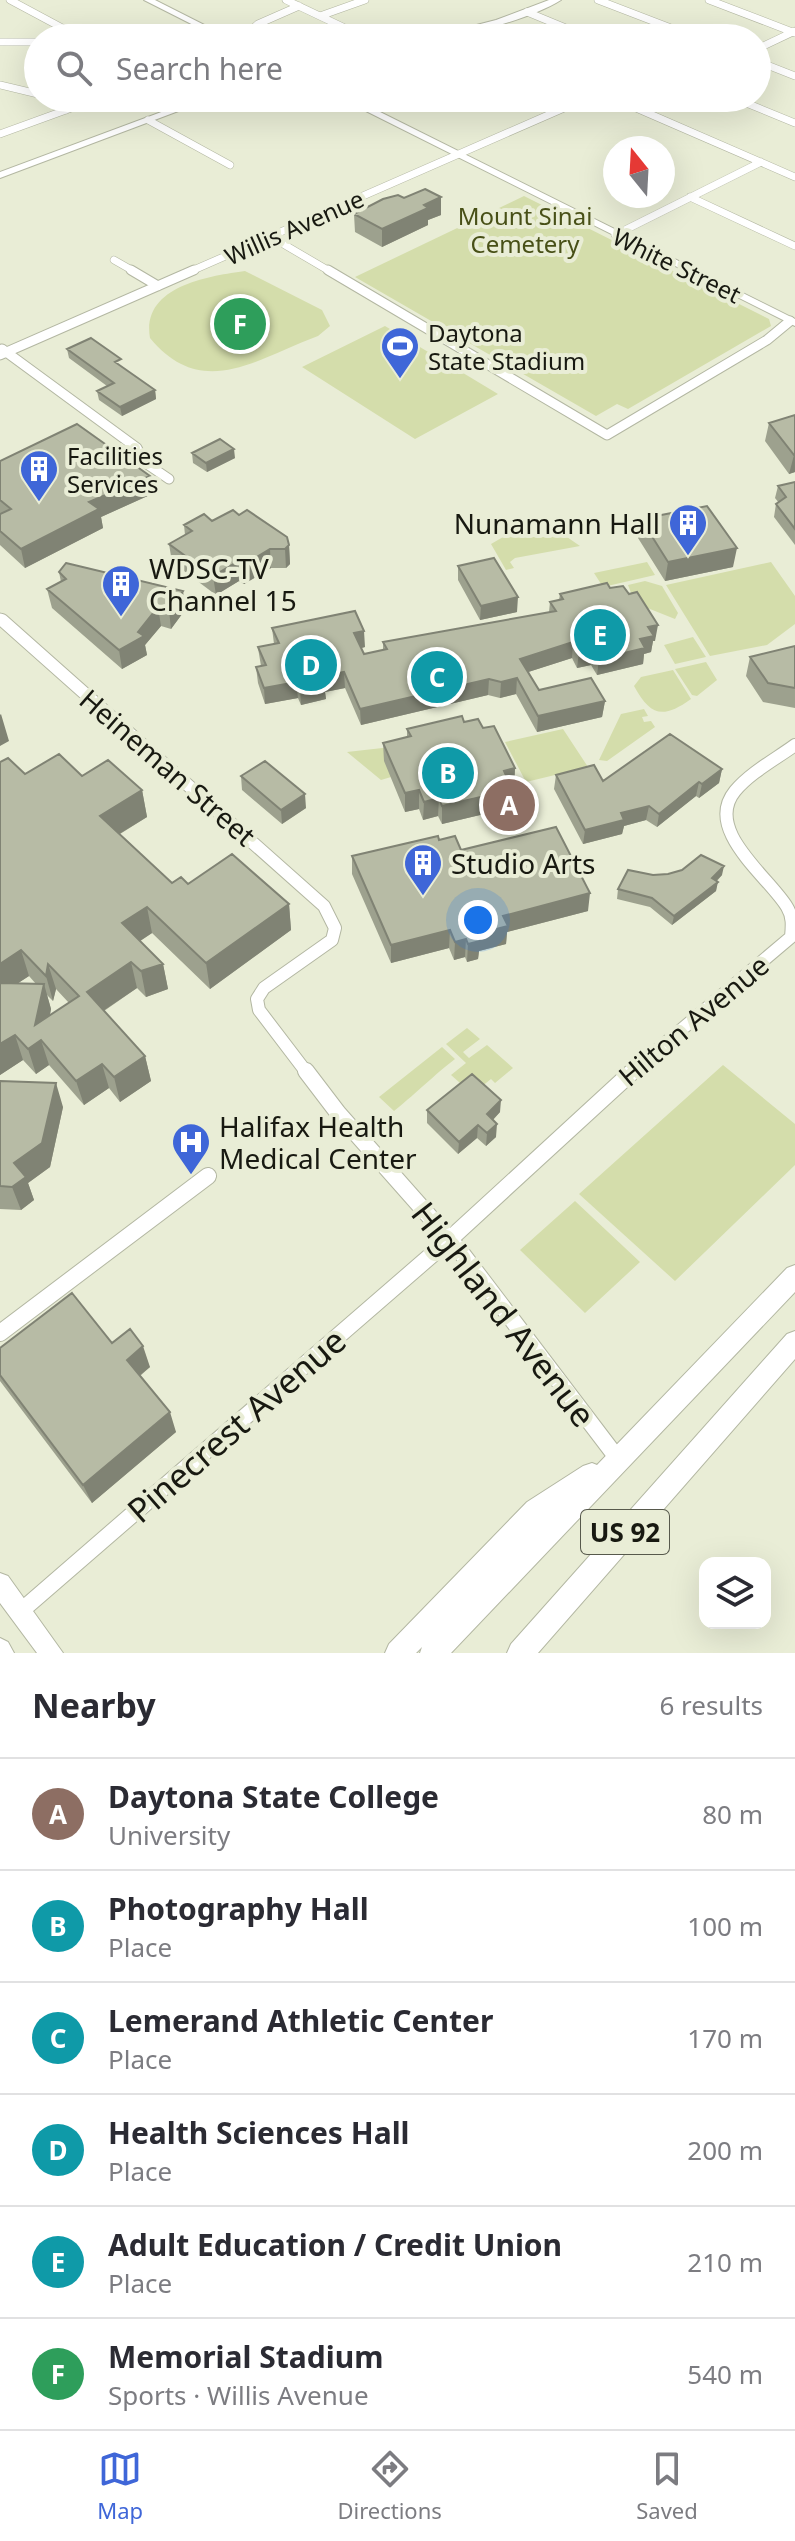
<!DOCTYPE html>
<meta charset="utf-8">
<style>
body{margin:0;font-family:"Noto Sans",sans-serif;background:#f2f2f3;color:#2b2b33}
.controls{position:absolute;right:24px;bottom:24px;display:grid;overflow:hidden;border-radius:16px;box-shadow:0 8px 32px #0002}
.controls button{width:72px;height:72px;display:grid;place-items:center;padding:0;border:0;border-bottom:2px solid #e1e1e2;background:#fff;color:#2b2b33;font:40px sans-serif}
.compass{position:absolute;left:603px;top:136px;width:72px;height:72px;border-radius:50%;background:#fff;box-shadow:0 8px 32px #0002;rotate:342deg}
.you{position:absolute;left:478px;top:920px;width:28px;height:28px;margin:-20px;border:6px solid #fff;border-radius:50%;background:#1a73e8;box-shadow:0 0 0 12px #1a73e833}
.badge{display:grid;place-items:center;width:52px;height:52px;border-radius:50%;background:#3f66d8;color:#fff;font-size:26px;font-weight:700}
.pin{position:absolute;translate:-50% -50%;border:4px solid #fff;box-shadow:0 2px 8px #0006}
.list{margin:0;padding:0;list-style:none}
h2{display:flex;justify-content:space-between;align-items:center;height:104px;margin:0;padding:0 32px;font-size:34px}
h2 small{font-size:26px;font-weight:400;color:#7c7c81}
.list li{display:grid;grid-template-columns:52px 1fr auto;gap:24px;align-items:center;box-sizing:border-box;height:112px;padding:0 32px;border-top:2px solid #e1e1e2}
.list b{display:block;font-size:30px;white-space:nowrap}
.list p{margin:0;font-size:26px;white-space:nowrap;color:#7c7c81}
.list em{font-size:26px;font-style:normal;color:#7c7c81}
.icon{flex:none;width:44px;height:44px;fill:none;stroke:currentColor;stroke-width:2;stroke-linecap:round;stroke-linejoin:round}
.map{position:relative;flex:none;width:795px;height:1653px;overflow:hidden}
.search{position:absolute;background:#fff;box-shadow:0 8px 32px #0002;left:24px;right:24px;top:24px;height:88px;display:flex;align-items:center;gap:20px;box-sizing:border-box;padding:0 28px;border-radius:44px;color:#7c7c81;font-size:30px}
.sheet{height:776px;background:#fff}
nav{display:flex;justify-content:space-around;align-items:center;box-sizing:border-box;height:112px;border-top:2px solid #e1e1e2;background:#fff;font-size:22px;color:#7c7c81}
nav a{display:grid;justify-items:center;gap:4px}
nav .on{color:#3f66d8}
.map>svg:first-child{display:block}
.green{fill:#d4ddab}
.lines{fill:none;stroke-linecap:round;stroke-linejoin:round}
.street-far3-casing{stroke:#b3b7a2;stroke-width:8}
.street-far2-casing{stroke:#b3b7a2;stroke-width:11}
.street-far1-casing{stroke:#b3b7a2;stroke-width:14}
.street-casing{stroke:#b3b7a2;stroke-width:18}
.secondary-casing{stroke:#b3b7a2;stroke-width:2}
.primary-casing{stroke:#b3b7a2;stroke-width:2}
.street-far3{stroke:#fff;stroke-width:7}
.street-far2{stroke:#fff;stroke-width:9}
.street-far1{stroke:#fff;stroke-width:12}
.street{stroke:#fff;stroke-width:16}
.secondary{fill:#fff;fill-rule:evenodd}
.primary{fill:#fff;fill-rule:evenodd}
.wall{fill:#9da18e;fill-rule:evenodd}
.shaded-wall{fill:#808374}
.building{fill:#b7bba5;stroke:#808374;stroke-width:2}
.labels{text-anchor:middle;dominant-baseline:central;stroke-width:8;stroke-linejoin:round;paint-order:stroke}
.far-park-label{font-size:24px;fill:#485017;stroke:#e9edd6}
.far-street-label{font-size:24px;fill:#181911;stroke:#e9edd6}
.far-poi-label{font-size:24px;fill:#181911;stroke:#e9edd6;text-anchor:start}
.shield{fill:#e9edd6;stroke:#57594c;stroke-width:2}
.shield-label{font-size:26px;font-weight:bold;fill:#181911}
.poi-label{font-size:28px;fill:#181911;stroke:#e9edd6;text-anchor:start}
.street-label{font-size:28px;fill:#181911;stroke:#e9edd6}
.near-street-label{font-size:34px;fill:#181911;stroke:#e9edd6}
</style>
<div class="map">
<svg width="795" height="1653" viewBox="0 0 795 1653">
<rect width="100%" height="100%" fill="#e9edd6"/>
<!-- green -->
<path class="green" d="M524,196l245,123 2,7 -143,83 -11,-5 -21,12 -241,-139z
M245,271l77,39 8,16 -12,10c-62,23 -116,65 -168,2 -9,-52 59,-62 95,-67z
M385,326l113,68 -83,45 -113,-72z
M538,517l42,29 -65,12 -5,4 4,6 -8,2 -15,-26z
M647,562l8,13 -52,12 -9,-14z
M771,562l24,34v28l-28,21 -57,11 -44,-71z
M645,581l17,5 16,27 -3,6 -40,-16 -7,-18z
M693,637l13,20 -31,7 -11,-19z
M706,662l11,18 -20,16 -5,-1 -17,-26z
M673,670l18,29c-29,21 -41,16 -57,-13l7,-9z
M644,709l4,7 -6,1 2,5 7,-1 4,6 -48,34 -8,-1 22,-46z
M563,729l25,38 -62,15 -21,-40z
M400,746l-9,31 -10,3 -34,-28z
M467,1028l13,11 -17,13 6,6 18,-13 26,23 -18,15 -4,-4 -15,12 -8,-1 -17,-15 15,-12 -20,-19z
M442,1047l13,12c-22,17 -35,31 -61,52l-15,-14z
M723,1065l72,59v41l-120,116 -96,-87z
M575,1201l65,61 -55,51 -65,-63z"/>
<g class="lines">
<defs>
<path id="street-far3" d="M10,0l71,38
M286,0l80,38
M598,0l99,38
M709,0l86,33
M527,12l63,26
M320,16l45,-16
M467,31l15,7
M242,38l16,-14 41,-18
M0,42h38
M757,49l38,-18
M757,61l38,15
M0,85l38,9
M45,98l21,12
M613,98l182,79
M734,98l61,25
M635,107l18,-9
M148,120l82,45
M0,134l99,-36
M690,197l105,49
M615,235l146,-73
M273,238l58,34
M114,260l21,12
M189,272l398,-174"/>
<path id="street-far2" d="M131,270l27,16
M328,270l279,165 160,-95 23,-19
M2,349l135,99 7,14 25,17
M0,355l194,-85
M0,618l4,4"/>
<path id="street-far1" d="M2,620l322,286 11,22 -3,12 -68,48 -7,11 2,11 48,63
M630,1073l161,-136c1,-11 2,-20 -4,-30 -18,-30 -84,-77 -52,-116 16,-19 41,-32 60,-46"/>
<path id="street" d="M306,1071l32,42 122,138 158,208
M0,1333l208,-157
M21,1611l429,-372 183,-168"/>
<path id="secondary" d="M144,0h11l75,38h-11z
M549,0h12c-30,19 -100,38 -135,38l70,-18z
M199,98h14l-213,80v-6z
M340,98h12l443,221v7z
M0,1573l8,3 55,77h-26l-37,-50z
M0,1638l8,4 6,11h-14z"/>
<path id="primary" d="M795,1265v27l-344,361h-31l2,-6 -6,6h-31l4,-9 138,-142 56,-36 9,-3 5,2 190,-197z
M795,1331v28l-257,294h-31l4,-9 276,-310z"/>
</defs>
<!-- street-far3 casing -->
<use href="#street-far3" class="street-far3-casing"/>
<!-- street-far2 casing -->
<use href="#street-far2" class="street-far2-casing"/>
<!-- street-far1 casing -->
<use href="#street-far1" class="street-far1-casing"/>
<!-- street casing -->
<use href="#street" class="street-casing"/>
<!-- secondary casing -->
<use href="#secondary" class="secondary-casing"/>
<!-- primary casing -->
<use href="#primary" class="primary-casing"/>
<!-- street-far3 -->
<use href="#street-far3" class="street-far3"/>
<!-- street-far2 -->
<use href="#street-far2" class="street-far2"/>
<!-- street-far1 -->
<use href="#street-far1" class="street-far1"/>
<!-- street -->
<use href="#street" class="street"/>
<!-- secondary -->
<use href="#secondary" class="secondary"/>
<!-- primary -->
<use href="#primary" class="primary"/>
</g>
<!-- wall -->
<path class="wall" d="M441,197v18l-13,5v5l-46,22 -27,-15 -1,-18 50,-16z
M67,349l55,18 33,23 1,9 -34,17 -23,-16 -2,-9 10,-5 -38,-28z
M795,415v57l-6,2 -24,-33 4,-18z
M192,453l43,5 -28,14 -14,-9z
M0,461l152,33 -51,23 2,11 -78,40 -25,-23z
M795,482v63l-21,-28 2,-13 3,-1 -4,-5 3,-12z
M239,515l50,30 1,19 -4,4h-15l-27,16 -5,-3 -23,14 -44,-33 -3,-18 16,-9 -1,-10z
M641,519l92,48 -68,14 -27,-43z
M458,566l59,46 -37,8 -22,-40z
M59,572l124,19 2,19 -14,19 -10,-3 -16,19 2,10 -25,14 -70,-61 -5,-19 14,-7z
M610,588l45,53h-2l-2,11 -7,2 -1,10 -46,11 -6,-10 -14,3 -5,-10 -44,14 11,18 66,11 -3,16 -65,15 -21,-38 -16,4 -12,-3 -127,30 -16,-37 -20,4 1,7 -25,6 -3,-7 -33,6 -7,-21 -2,-16 5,-1 -3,-18 16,-4 -2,-16 93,19 -4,1 3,6 19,-4v-8l166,-30 1,-10 9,-2 1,-6z
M795,646v62l-32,-6 -17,-26 4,-19z
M464,722l19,6 32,40 -1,18 -5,2 -1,12 -10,3 -1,8 -55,13 -4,-8 -15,4 -4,-11 -14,3 -21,-51 -1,-18 24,-6v-8z
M0,762l25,12 57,2 60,14 5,27 -27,17 52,49 16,1 101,20 2,26 -81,59 -58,-56 -12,8 23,23 5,25 -22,8 -9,-9 -33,23 41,45 6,25 -31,21 -11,-14 -25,17 -35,-40 -13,9 -13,-14 -23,15zM29,976l7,8 -18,-1zM56,989l13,14 -19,12 1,-6 -4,-14 6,6z
M722,769l-3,14 -20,15 -3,-2 -39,31 -11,-7 -22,6 -2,8 -39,10 -29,-55 2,-14 47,6z
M241,776l65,32 -24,16 -40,-34z
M439,840l22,10 127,61 -81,21 -1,12 -27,7 -1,8 -11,3 -2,-5 -11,3 -5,-12 -58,15 -39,-89v-18z
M653,875h69l-5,6 -1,10 -44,34 -22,-18 -33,-8 1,-10z
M0,1081l63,26 -13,60 -22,16 6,17 -13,10 -21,-1z
M427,1110l73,2 -7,8 3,17 -10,9 -9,-8 -19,16 -31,-31z
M112,1343l38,24 -10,9 36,56 -84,71 -92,-122v-33z"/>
<!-- shaded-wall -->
<path class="shaded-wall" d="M441,197v18l-13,5v5l-46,22v-18l42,-24z
M155,390l1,9 -34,17 -2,-9z
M234,449l1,9 -28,14 -1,-9z
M794,455h1v17l-6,2z
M150,476l2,18 -51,23 2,11 -78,40 -4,-19 68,-47z
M289,545l1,19 -4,4 -1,-19z
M737,548l-4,19 -68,14 3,-19z
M270,549l1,19 -27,16 -2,-18z
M237,562l2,19 -23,14 -3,-19z
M183,591l2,19 -14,19 -2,-19z
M518,597l-1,15 -37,8 1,-14z
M158,607l3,19 -16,19 2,10 -25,14 -3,-19 19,-18z
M658,625l-3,16h-2l-2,11 -7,2 -1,10 -46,11 2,-16 41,-20 8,-12z
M364,631l1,16 -11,3v-17z
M573,642l-1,16 -53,17 1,-16z
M593,649l-2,16 -14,3 2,-16z
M344,672l1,16 -20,4 1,7 -25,6 -1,-16 22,-13z
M517,678l-1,16 -16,4 1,-16z
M489,679l-1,16 -127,30 -1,-16z
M296,682l2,16 -33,6 -1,-16z
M605,701l-3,16 -65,15 1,-16z
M1,714l8,27 -9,5v-31z
M515,768l-1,18 -5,2 -1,12 -10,3 -1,8 -55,13v-18l62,-35z
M722,769l-3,14 -20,15 3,-14z
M699,782l-3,14 -39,31 2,-13z
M142,790l5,27 -41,25 -6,-26z
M419,790v19l-14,3v-19z
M305,794l1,14 -24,16 -1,-14z
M439,798l-1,18 -15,4 1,-18z
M649,806l-3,14 -22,6 -2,8 -39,10 2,-14 36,-17z
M724,866l-2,9 -12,12 2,-9z
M718,882l-2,9 -44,34 2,-9z
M590,893l-2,18 -81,21 -1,12 -27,7 -1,8 -11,3 1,-18 9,-10 26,-18z
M289,904l2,26 -81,59 -4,-26z
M147,907l5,26 -24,16 -6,-26z
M450,930l-1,18 -58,15v-18z
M466,939l-1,18 -11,3 1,-18z
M21,950l8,26 -29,19v-31z
M131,962l6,26 -43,29 -7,-25z
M48,964l8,25 -3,12 -7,-25z
M163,964l5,25 -22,8 -5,-26z
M44,984l7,25 -7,34 -3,-3 8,25 -13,9 -8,-25 7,-24z
M15,1035l8,25 -23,15v-31z
M145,1056l6,25 -31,21 -6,-25z
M102,1064l7,24 -25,17 -8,-24z
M56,1083l7,24 -13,60 -22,16 6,17 -13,10 -9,-23 2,-24z
M501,1100l-1,12 -14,15 1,-13z
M497,1124l-1,13 -10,9 1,-13z
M478,1125l-1,13 -19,16 1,-12z
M143,1346l7,21 -16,13 -7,-20z
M170,1412l6,20 -84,71 -9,-18z"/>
<!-- building -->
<path class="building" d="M425,189l16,8 -17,8 4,3 -46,21 -28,-15 29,-15 15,-4 6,3z
M91,338l30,21 -6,3 40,28 -35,17 -23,-16 17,-8 -47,-34z
M795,415v40h-1l-25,-32z
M77,424l73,52 -61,26 10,7 -78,40 -21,-18v-17l11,-5 -11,-9v-39z
M220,439l14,10 -28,14 -14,-10z
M795,482v47l-19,-25 10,-7 -8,-11z
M707,506l30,42 -69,14 -27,-43z
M233,510l6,5 8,-5 40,27 2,8 -4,4h-15l-28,17 -5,-4 -24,14 -44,-32 23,-13 -8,-6 20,-11 8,7z
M494,558l24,39 -37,9 -23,-40z
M66,563l117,28 -14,19 -11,-3 -20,25 6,4 -25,14 -72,-61 19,-10 -7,-7z
M607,583l3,5 13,-2 6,8 8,-2 21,33 -10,2 6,9 -14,3 5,9 -46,11 -6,-10 -14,3 -6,-10 -53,17 19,31 52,-12 14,23 -67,15 -21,-38 -16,4 -12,-3 -129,30 -16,-37 -22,4 3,7 -25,6 -4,-7 -32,6 -8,-21 10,-2 -8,-18 21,-4 -7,-15 83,-17 9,20 -10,2 10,21 23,-5 -4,-7 173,-31 -6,-9 13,-3 -3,-5z
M795,646v42l-27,-5 -18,-26z
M462,716l2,6 14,-3 5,9 11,-2 21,42 -11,3 5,11 -14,3 3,8 -56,13 -3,-8 -15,4 -5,-12 -14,3 -22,-50 28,-7 -4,-7z
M670,734l52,35 -20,15 -3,-2 -40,32 -10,-8 -28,7 3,7 -39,10 -29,-55 38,-10 9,16z
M59,754l23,22 26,-16 34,30 -42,26 72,67 9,-6 7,7 44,-30 57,50 -83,59 -59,-56 -25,16 41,41 -22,7 -10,-9 -44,30 58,64 -31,21 -12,-13 -26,17 -35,-41 -13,9 -13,-14 -15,9v-61l44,1 -9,41 44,-29 -31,-32 -2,12 -25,-26 -21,14v-202l8,-4 17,16z
M265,761l40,33 -24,16 -40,-34z
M556,827l34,66 -87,23 5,10 -31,8 3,7 -12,3 -2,-5 -11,3 -5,-12 -59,15 -39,-89 86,-20 1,4 16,-4 6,14z
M701,855l23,11 -12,12 6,4 -44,34 -22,-18 -34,-9 10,-19 25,5 15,-1 14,-4z
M472,1074l29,26 -14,14 10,10 -10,9 -9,-8 -19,17 -32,-32z
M0,1081l56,2 -14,60 -28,20 12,14 -14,10 -12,-1z
M72,1293l40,50 18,-14 13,17 -16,14 43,52 -87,73 -83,-110v-27z"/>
<!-- icons -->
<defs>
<symbol id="stadium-pin" viewBox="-11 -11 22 30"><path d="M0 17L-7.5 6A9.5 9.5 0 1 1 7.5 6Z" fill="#3f66d8" stroke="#e9edd6"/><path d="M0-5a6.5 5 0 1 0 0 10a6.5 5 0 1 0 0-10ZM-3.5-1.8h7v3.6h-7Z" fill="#fff"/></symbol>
<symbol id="building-pin" viewBox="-11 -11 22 30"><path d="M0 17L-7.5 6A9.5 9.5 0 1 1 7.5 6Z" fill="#3f66d8" stroke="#e9edd6"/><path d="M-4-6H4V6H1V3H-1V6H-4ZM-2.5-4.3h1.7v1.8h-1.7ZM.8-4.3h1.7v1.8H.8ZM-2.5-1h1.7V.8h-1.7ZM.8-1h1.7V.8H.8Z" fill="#fff"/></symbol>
<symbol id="hospital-pin" viewBox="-11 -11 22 30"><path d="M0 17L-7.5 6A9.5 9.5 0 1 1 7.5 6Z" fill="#3f66d8" stroke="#e9edd6"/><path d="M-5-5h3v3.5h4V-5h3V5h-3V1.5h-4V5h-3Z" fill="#fff"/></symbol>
</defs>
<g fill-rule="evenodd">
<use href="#stadium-pin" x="378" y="324" width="44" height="60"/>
<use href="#building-pin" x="17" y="447" width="44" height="60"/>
<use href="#building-pin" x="666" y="501" width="44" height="60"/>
<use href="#building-pin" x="99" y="562" width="44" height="60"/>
<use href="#building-pin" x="401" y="841" width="44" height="60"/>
<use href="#hospital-pin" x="169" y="1120" width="44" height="60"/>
</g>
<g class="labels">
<!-- far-park labels -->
<g class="far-park-label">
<text x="525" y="215">Mount Sinai<tspan x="525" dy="28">Cemetery</tspan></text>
</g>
<!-- far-street labels -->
<g class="far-street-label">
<text transform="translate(294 227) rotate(-24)">Willis Avenue</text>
<text transform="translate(677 265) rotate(26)">White Street</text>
</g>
<!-- far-poi labels -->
<g class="far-poi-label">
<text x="428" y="332">Daytona<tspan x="428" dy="28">State Stadium</tspan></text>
<text x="67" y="455">Facilities<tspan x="67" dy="28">Services</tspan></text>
</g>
<!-- shield labels -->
<rect class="shield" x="581" y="1510" width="88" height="44" rx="6"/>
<g class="shield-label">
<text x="625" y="1532">US 92</text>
</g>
<!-- poi labels -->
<g class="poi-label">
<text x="660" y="523" text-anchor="end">Nunamann Hall</text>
<text x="149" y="568">WDSC-TV<tspan x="149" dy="32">Channel 15</tspan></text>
<text x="451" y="863">Studio Arts</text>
<text x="219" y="1126">Halifax Health<tspan x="219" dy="32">Medical Center</tspan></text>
</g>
<!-- street labels -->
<g class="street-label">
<text transform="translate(168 767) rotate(41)">Heineman Street</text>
<text transform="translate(693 1020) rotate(-40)">Hilton Avenue</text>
</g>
<!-- near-street labels -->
<g class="near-street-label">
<text transform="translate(504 1314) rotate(52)">Highland Avenue</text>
<text transform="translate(236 1425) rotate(-41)">Pinecrest Avenue</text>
</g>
</g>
</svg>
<div class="controls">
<button><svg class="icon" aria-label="layers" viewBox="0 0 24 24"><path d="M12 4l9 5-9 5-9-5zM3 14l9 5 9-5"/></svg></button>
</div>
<svg class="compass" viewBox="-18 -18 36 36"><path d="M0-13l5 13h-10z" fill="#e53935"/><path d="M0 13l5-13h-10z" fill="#7c7c81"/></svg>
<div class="you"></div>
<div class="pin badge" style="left:509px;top:805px;background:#8d6e63">A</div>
<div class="pin badge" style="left:448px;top:773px;background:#0f9aa8">B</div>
<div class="pin badge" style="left:437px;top:677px;background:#0f9aa8">C</div>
<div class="pin badge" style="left:311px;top:665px;background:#0f9aa8">D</div>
<div class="pin badge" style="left:600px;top:635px;background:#0f9aa8">E</div>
<div class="pin badge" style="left:240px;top:324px;background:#2e9e5b">F</div>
<div class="search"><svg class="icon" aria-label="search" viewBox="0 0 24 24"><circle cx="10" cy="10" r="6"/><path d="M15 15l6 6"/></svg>Search here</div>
</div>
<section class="sheet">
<h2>Nearby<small>6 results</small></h2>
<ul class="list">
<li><span class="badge" style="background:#8d6e63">A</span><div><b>Daytona State College</b><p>University</p></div><em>80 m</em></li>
<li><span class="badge" style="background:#0f9aa8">B</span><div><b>Photography Hall</b><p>Place</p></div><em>100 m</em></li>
<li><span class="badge" style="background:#0f9aa8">C</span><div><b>Lemerand Athletic Center</b><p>Place</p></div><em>170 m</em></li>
<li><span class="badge" style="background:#0f9aa8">D</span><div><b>Health Sciences Hall</b><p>Place</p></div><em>200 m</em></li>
<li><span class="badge" style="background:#0f9aa8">E</span><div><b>Adult Education / Credit Union</b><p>Place</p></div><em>210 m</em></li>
<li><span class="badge" style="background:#2e9e5b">F</span><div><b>Memorial Stadium</b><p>Sports · Willis Avenue</p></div><em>540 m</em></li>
</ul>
</section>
<nav>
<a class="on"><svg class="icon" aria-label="map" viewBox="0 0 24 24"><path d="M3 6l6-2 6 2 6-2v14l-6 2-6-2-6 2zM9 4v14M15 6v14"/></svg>Map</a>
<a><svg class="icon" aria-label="directions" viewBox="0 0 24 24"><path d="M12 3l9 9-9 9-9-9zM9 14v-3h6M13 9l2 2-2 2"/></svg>Directions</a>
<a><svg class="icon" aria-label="saved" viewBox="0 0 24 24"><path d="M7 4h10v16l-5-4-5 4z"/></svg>Saved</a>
</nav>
